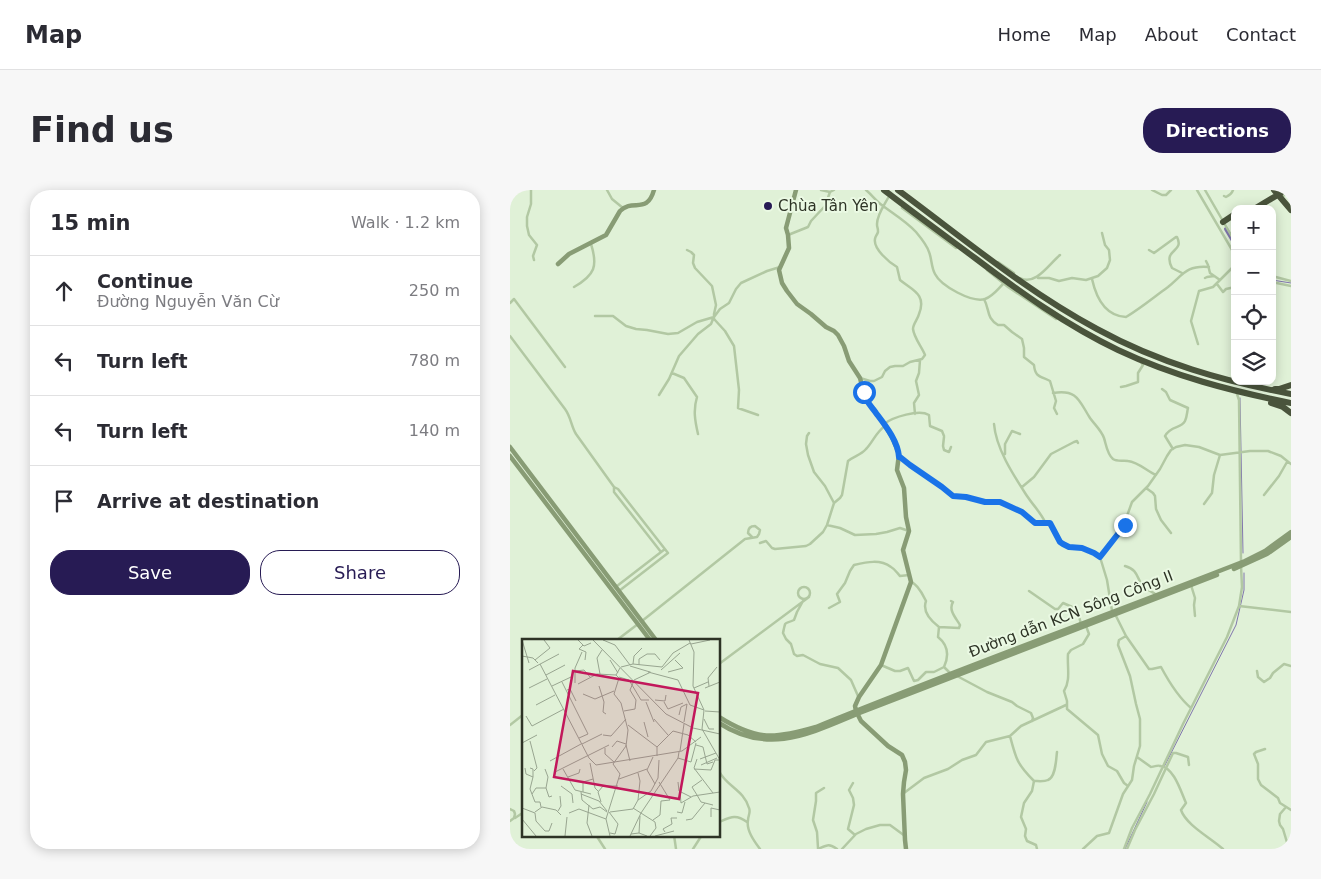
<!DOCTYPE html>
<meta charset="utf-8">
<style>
body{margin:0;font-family:"DejaVu Sans",sans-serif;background:#f7f7f7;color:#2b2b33}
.controls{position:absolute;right:15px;top:15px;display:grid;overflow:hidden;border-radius:10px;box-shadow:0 2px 12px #0003}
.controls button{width:45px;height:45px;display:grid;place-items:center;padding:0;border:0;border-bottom:1px solid #e1e1e2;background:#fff;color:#2b2b33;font:25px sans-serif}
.stop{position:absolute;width:15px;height:15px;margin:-11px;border:4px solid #1a73e8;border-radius:50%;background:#fff}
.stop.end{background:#1a73e8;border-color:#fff;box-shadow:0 1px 5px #0008}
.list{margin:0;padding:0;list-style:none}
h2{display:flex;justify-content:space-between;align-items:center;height:65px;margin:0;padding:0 20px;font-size:21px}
h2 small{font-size:16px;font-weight:400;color:#7c7c81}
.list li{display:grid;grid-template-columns:32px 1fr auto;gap:15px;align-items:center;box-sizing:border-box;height:70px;padding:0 20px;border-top:1px solid #e1e1e2}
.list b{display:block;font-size:19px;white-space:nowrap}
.list p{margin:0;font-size:16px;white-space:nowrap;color:#7c7c81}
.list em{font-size:16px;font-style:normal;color:#7c7c81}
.actions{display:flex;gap:10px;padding:15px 20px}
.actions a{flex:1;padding:11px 0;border:1px solid #271b54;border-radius:20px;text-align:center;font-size:18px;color:#271b54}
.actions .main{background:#271b54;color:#fff}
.icon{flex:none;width:28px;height:28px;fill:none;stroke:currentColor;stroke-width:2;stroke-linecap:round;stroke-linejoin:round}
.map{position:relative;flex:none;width:781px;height:659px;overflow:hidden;border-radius:20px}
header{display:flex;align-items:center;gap:30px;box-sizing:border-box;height:70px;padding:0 25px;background:#fff;border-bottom:1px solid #e1e1e2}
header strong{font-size:24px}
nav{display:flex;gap:28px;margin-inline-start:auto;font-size:18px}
.intro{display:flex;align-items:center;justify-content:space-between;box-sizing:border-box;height:120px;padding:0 30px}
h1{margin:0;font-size:35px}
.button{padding:12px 22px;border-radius:20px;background:#271b54;color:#fff;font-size:18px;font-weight:700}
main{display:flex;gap:30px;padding:0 30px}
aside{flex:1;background:#fff;border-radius:20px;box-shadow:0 2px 12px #0003}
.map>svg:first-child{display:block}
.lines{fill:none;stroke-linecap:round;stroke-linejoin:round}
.stream{stroke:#8076ad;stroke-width:1}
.river{stroke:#8076ad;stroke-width:4}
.street{stroke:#b2c8a3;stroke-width:2.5}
.secondary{stroke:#889c75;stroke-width:4.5}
.highway{stroke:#4a543c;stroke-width:6}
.route{stroke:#1a73e8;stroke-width:6}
.poi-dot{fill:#271b54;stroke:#eaf9e3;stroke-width:2}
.labels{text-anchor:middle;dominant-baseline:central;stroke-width:4;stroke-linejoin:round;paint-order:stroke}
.poi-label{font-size:15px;fill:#2d3325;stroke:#eaf9e3;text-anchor:start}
.street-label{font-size:15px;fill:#2d3325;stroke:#eaf9e3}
.inset-road{fill:none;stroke:#98a590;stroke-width:1}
.view{fill:#c2185b;fill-opacity:0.15;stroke:#c2185b;stroke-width:2.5}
.inset-edge{fill:none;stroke:#2d3325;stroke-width:2.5}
</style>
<header>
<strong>Map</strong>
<nav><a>Home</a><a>Map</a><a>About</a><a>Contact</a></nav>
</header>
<div class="intro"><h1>Find us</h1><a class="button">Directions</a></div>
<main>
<aside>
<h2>15 min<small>Walk · 1.2 km</small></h2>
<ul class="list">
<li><svg class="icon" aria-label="ahead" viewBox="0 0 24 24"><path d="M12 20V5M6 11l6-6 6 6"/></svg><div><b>Continue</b><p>Đường Nguyễn Văn Cừ</p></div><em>250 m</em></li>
<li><svg class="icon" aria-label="left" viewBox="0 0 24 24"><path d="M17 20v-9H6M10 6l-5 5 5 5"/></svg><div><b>Turn left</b></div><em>780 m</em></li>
<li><svg class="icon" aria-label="left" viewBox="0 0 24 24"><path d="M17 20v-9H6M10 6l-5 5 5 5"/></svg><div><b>Turn left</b></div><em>140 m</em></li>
<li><svg class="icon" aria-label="arrive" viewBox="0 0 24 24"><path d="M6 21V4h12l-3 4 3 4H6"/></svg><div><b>Arrive at destination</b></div></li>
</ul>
<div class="actions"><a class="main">Save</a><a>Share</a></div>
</aside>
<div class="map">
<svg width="781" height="659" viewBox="0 0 781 659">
<rect width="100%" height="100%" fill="#e0f1d7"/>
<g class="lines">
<!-- stream -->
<path class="stream" d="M762,90l19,3
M730,208l3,155
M654,577l72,-142 8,-35v-17
M615,659l22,-47"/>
<!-- river -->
<path class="river" d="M716,39l9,15"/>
<!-- street -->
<path class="street" d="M21,0v14l-4,13v9l2,9 8,10 -4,11 1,4
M97,0l5,9 11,9
M311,0l9,2 4,-2
M356,0c6,5 10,11 17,16 11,8 24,16 33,26 5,6 11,13 13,20 3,7 2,15 6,22 6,12 37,29 50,25 8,-3 12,-9 18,-15
M642,0l10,5h4l5,-5
M687,0l38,65
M695,0l30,52
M714,6l2,1c4,-2 6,-4 7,-7
M773,6l8,-5
M392,18l54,40
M278,45l20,-8 3,-6 14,-15 5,-14
M177,60l4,2 3,3 -1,8 2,5 17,18 4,19 -2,9v5l11,12 9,15 5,44 -1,18 20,7
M639,60l5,3 22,-16h1c8,16 -15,11 -5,31l10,5
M696,71l2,4 2,8 10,7
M488,72l16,11
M477,80l21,17
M762,86l19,5
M510,88c16,8 29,-14 40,-23
M528,88h11l10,3 13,-3 14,2 12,-4 9,-8 3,-8 -1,-10 -4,-5 -3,-12
M695,88l2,-1 7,-1
M582,89c4,18 13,37 34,38 15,-9 28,-20 42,-30 15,-12 18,-22 41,-20
M762,92l19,4
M707,94l6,8 3,-3 9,-2
M64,97c21,-12 24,-21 17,-43
M498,97l48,32
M474,109c6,11 2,19 14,26h6l8,7 10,7 2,9v9l10,8c1,12 6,11 16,16l6,20 -2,7 3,6
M0,113l4,-4 51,68
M85,126h18l13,10 10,3 11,1 21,4 10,-1 19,-11 17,-5 6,-8 9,-6 7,-14 5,-6 26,-12 13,-4
M0,146l55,73c6,8 6,17 11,25l38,53 4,2 50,64 -49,38
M688,154l-7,-23 8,-30 14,-4 22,-22
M162,183l12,5 13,19c-4,13 -2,24 1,37
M350,188l10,3h4l8,-4 3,-6 5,-4 5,-1h8l7,-4 12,-3 3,-4c-3,-8 -11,-17 -12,-26 0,-5 5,-10 6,-15 8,-20 -7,-24 -19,-34l-3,-13c-7,-4 -24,-18 -22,-28 0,-2 2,-4 3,-7 0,-6 -1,-3 -1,-8 0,-9 7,-19 11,-26
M611,197l5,-1 12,-4v-9l5,-8 -2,-3
M652,199l4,3 4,8 18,8c-1,4 -1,9 -3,13 -4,8 -14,4 -20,15l8,13
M543,203c25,-4 26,8 37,25 5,7 11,12 14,20 2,6 3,16 9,21 4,3 11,1 15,2 10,1 19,10 28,14
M727,204l2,6 2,162
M149,205l10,-16 10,-23 19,-22 13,-10 2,-5
M405,224l-1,-11 5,-8 -3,-14 3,-8 1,-13
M374,234c9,-7 35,-15 45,-9l1,11 12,5 2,5
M484,234c2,25 20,52 33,72 6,9 14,17 18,26
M299,243l-2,3 -1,8 2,11 6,17 11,14 9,17
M434,247l-1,9 1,4 5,2 2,-5
M495,264v-10l7,-13 8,3
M389,267h2l8,8 33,22 11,9 13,1 19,5h15l22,10 13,11h15l10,19 6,4 16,2 11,5 7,4 7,23 5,31
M104,297v5l47,60
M512,297l12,-10 17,-23 23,-12 3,-1 1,2
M636,298l7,5 2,3 1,13 5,11 10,13
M754,305l15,-19 8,-14
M694,314l8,-11 2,-18 6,-20
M317,335l13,3 15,7 21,-1 11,-2 13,-4 9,3
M250,353l6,-2 6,7 3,1 31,-3 4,-2 13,-12 4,-7 7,-22 6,-5 2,-3 6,-34c6,-5 13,-6 18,-12 7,-7 10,-17 19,-23
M590,367l23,-30 9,-25 16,-16 12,-17 7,-13 4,-6 5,-3 9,-2 14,2 21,8 30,-4h18l13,5 10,8
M615,376c15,4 11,15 20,22 4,3 7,3 11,7
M731,376l1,21 -3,19 52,6
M401,392c7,2 12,13 15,19 -4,11 5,20 13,26l-1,10c10,8 11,19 6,30l7,7
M681,395l4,13 -1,7 1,11
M107,396l48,-37
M288 403a6 6 0 1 1 12 0a6 6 0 1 1-12 0Z
M519,401l26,18h3l5,-6 14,6 4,15
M293,411l-6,11 -3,8c-10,5 -8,-1 -11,13l3,6 5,5 3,10 3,2 6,-1 17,9 18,4 13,12 7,16
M319,418l11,-6 -3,-8 8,-11 5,-12 4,-6c13,-3 26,-6 37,2 4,2 6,6 9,9l9,-1
M605,424l11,22 23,33h3l9,-2c8,15 17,30 30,41
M132,431l103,-82 12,-2 2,-3 1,-4 -5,-4c-4,0 -7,2 -7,7l4,4
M576,436l3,8 -6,10 -12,6 -3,4c-1,13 3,26 -4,37l3,10v8l31,26 4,19 6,12 9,5 7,12 4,3
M429,437l20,1 1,-3c-4,-7 -12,-15 -7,-23l-2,-1
M107,450l21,-16
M209,474l90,-67
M371,475l14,6h5l8,-3 6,13 4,-1 8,-8h8l10,-5
M747,481l1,6 6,5 6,-4 3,-5 11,-9 7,2
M447,486l30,16 25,10 5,4 14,7 2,5 -1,3
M0,535l14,-11
M500,546c6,23 7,28 24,45 4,0 10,1 14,-1 8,-3 8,-21 9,-28
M755,559l-9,3 -2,2 4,10v15l3,6 17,13 2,5 11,7
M627,567l14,10c1,0 8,-2 9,-1 14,1 21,26 26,37l-5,7c5,15 30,28 42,39
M209,581c7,15 25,19 30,37 2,4 -1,8 -1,12 -2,10 6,21 12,29
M524,591l-2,10 -8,12 -3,14 5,12 -1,7 2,5 9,4 1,4
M343,593l-4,7 4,8 1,7 -6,24 7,6
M394,603l20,-15 24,-9 14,-9 14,-5 10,-13 24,-6 11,-10 45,-21
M776,617l-6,7 -1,7 1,4 3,4 6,20
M0,619l4,2 1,3 -1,4 -4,3
M5,628l9,-6
M209,632c12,-5 17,-8 28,0
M86,645l9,14
M164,645l2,14
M308,658l-1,-16 -4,-12 3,-19v-8l8,-5
M183,659l9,-14
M308,659c9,-4 11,-6 19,0
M332,659l14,-15 10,-5 14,-4h10l15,11
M573,659l14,-13 12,-3 14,-39 9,-14 2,-14 6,-20v-27l-4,-15 -6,-28 -12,-31 1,-5 7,-4
M614,659l8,-21 18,-34 33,-70 44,-87 12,-31
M617,659l8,-19 19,-36 19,-41h3l12,4 1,8"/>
<!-- secondary -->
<path class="secondary" d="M286,0l-10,38 2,7 1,13 -10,22 3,13 5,8 10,13 14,10 15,13 8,4 4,4 6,11 5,15 11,17 5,20 19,26 8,13 7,17 -2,16 7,18 2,29 3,14 -6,19 8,32 -30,83 -22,32 -4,9 1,5 5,10 27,25 14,9 3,7 1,8 -2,12 -1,12 2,46 1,9
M48,74l11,-10 37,-19 14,-24c13,-13 27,4 34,-21
M0,257l146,193
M0,266l140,184
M724,379l33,-15 24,-17
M209,527c38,24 56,22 97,10 142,-58 286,-110 429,-166l20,-10 26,-19
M209,533c49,32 90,11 138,-9l360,-139"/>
<!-- highway -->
<path class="highway" d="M374,0c30,23 60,45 91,68 45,34 91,67 143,92 55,26 113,41 173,53
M388,0c65,48 128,101 199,139 62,34 126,52 194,65
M764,0l17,20
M744,19l27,-16
M713,32l12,-8
M765,199h4l12,-4
M761,213l12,4 8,6"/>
</g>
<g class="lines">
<!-- route -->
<path class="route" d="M354,202c1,9 7,14 12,21 9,12 22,28 23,44h1l10,8 32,22 11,9 13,1 19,5h15l22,10 13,11h15l10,19 3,2 6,3 13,1 12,5 6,4 25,-32"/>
</g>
<!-- markers -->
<circle class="poi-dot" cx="258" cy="16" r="5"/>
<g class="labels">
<!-- poi labels -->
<g class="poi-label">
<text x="268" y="16">Chùa Tân Yên</text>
</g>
<!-- street labels -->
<g class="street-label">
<text transform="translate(561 424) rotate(-21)">Đường dẫn KCN Sông Công II</text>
</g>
</g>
<!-- overview -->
<g transform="translate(12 449)">
<rect width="198" height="198" fill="#e0f1d7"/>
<path class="inset-road" d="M0,1l7,23M56,1l6,6 7,-3M71,1l73,74 27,14 27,6M81,1l12,5 15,20M167,1l5,12 -1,34 11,24 -2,19 18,31M169,5l19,-4M61,6l-4,4 7,3 -1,8M0,17l11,2 5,5M13,21l15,-12 -6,-8M88,21l8,13M18,25l49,94 7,7 86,-14 19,-14M111,25l1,-8 8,-8M117,26v-6l8,-5h8l5,6M108,27l20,6M99,28l12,-3 29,3 11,-14 17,-10M7,31l30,-16M139,31l19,-17M54,32l8,-1 6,7M126,33l30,8 12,25 14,5M146,33l15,-4 -8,-8M78,35l-3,-16 5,-8M24,36l19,-10M97,38l10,3 12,20h8M112,41l17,-8M40,43l26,52 -9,4M53,44v-15l7,-16M56,45l19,-10 19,1M30,47l19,-9M77,47l5,16 -1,10 3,2M187,47l-1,-8 9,-11M7,49l18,-9M172,49l14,-6M183,49l15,-6M45,51l3,-1 6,12M61,55l12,5 19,-8M133,61l10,1 1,-6M124,63l8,20M142,63l4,7 15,-6M14,66l19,-10M102,72l11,-2 1,-9 -6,-10 3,-7M183,72l15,1M157,76l2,-8 6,-3 -3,18M4,77l6,10 32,-17M132,80l14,16M182,80l5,10h5M122,83l4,15M106,86l29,22v9M81,96l8,1 15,-17M8,102l7,27 -3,3M0,104l15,-8M60,105l20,-10M104,106l4,16M174,106l7,2 4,17 6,-2M90,108l5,-6 9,3M135,108l16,-16 15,4 8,7M83,109v6l9,8M158,112l4,-27M157,113l-1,6 13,4 5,-19M131,118l-6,13 8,14M175,120l-3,9 19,25M178,120l16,-6M28,122l31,-17M68,124l5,25 3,3M179,126l16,-7M3,129l1,6 7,3v-8l-3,-1M23,130l3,8 -2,11 3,9 3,-1M41,130l12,21 16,4M172,130l17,1 4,-10h4M33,133l54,-27M116,134l2,8 -2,19M11,138l-3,12 5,13h5l1,5M46,138l11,-4 1,-4M97,140l28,-10M156,143l1,9 12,6M39,147l11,8 1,9M59,153l1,8 11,9 7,-2 7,5M61,153v-10l10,-3M158,153l1,11 12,-7 27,-4M10,155l4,-6h10M59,155l18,7 8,10M175,156l-5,-8 10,-7M175,156l4,7 12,3M79,163l-3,-10 5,-6h15M67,166l-2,18 5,13M0,169l13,5 1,8 9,10h4l3,-8M111,169l22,14 1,6 -6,8M36,172l3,-5 -1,-10M13,173l7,-5 14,3 5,5M87,173l9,12 -3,10 -5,-1M88,173l23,-3 5,-9 13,-9 7,-13 1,-18M155,173l5,1 3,-11M47,174l10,-4 27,10M189,178v-9l9,2M0,180l14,17M131,181l7,-5 1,-14 9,-1 -11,-18M164,181l6,-1 13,-16M143,193l-2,-3 9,-5 -1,-6h6M117,194l1,-17M109,195l8,-1 8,3M43,197l2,-19M88,197l-4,-17 14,-45 -7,-10 13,-18 2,-16 -7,-27 -7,-9 5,-16 -3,-3 4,-7M108,197l11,-23 37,-55M133,197l19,-5"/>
<path class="view" d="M51,32l125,22 -19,106 -125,-22z"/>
<rect width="198" height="198" class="inset-edge"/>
</g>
</svg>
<div class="controls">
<button>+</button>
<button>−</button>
<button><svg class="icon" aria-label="locate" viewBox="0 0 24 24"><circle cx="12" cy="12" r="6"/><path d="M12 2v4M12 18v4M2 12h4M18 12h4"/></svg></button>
<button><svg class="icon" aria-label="layers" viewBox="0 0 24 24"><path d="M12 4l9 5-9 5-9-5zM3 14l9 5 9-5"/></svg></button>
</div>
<div class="stop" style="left:354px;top:202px"></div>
<div class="stop end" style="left:615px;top:335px"></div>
</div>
</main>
